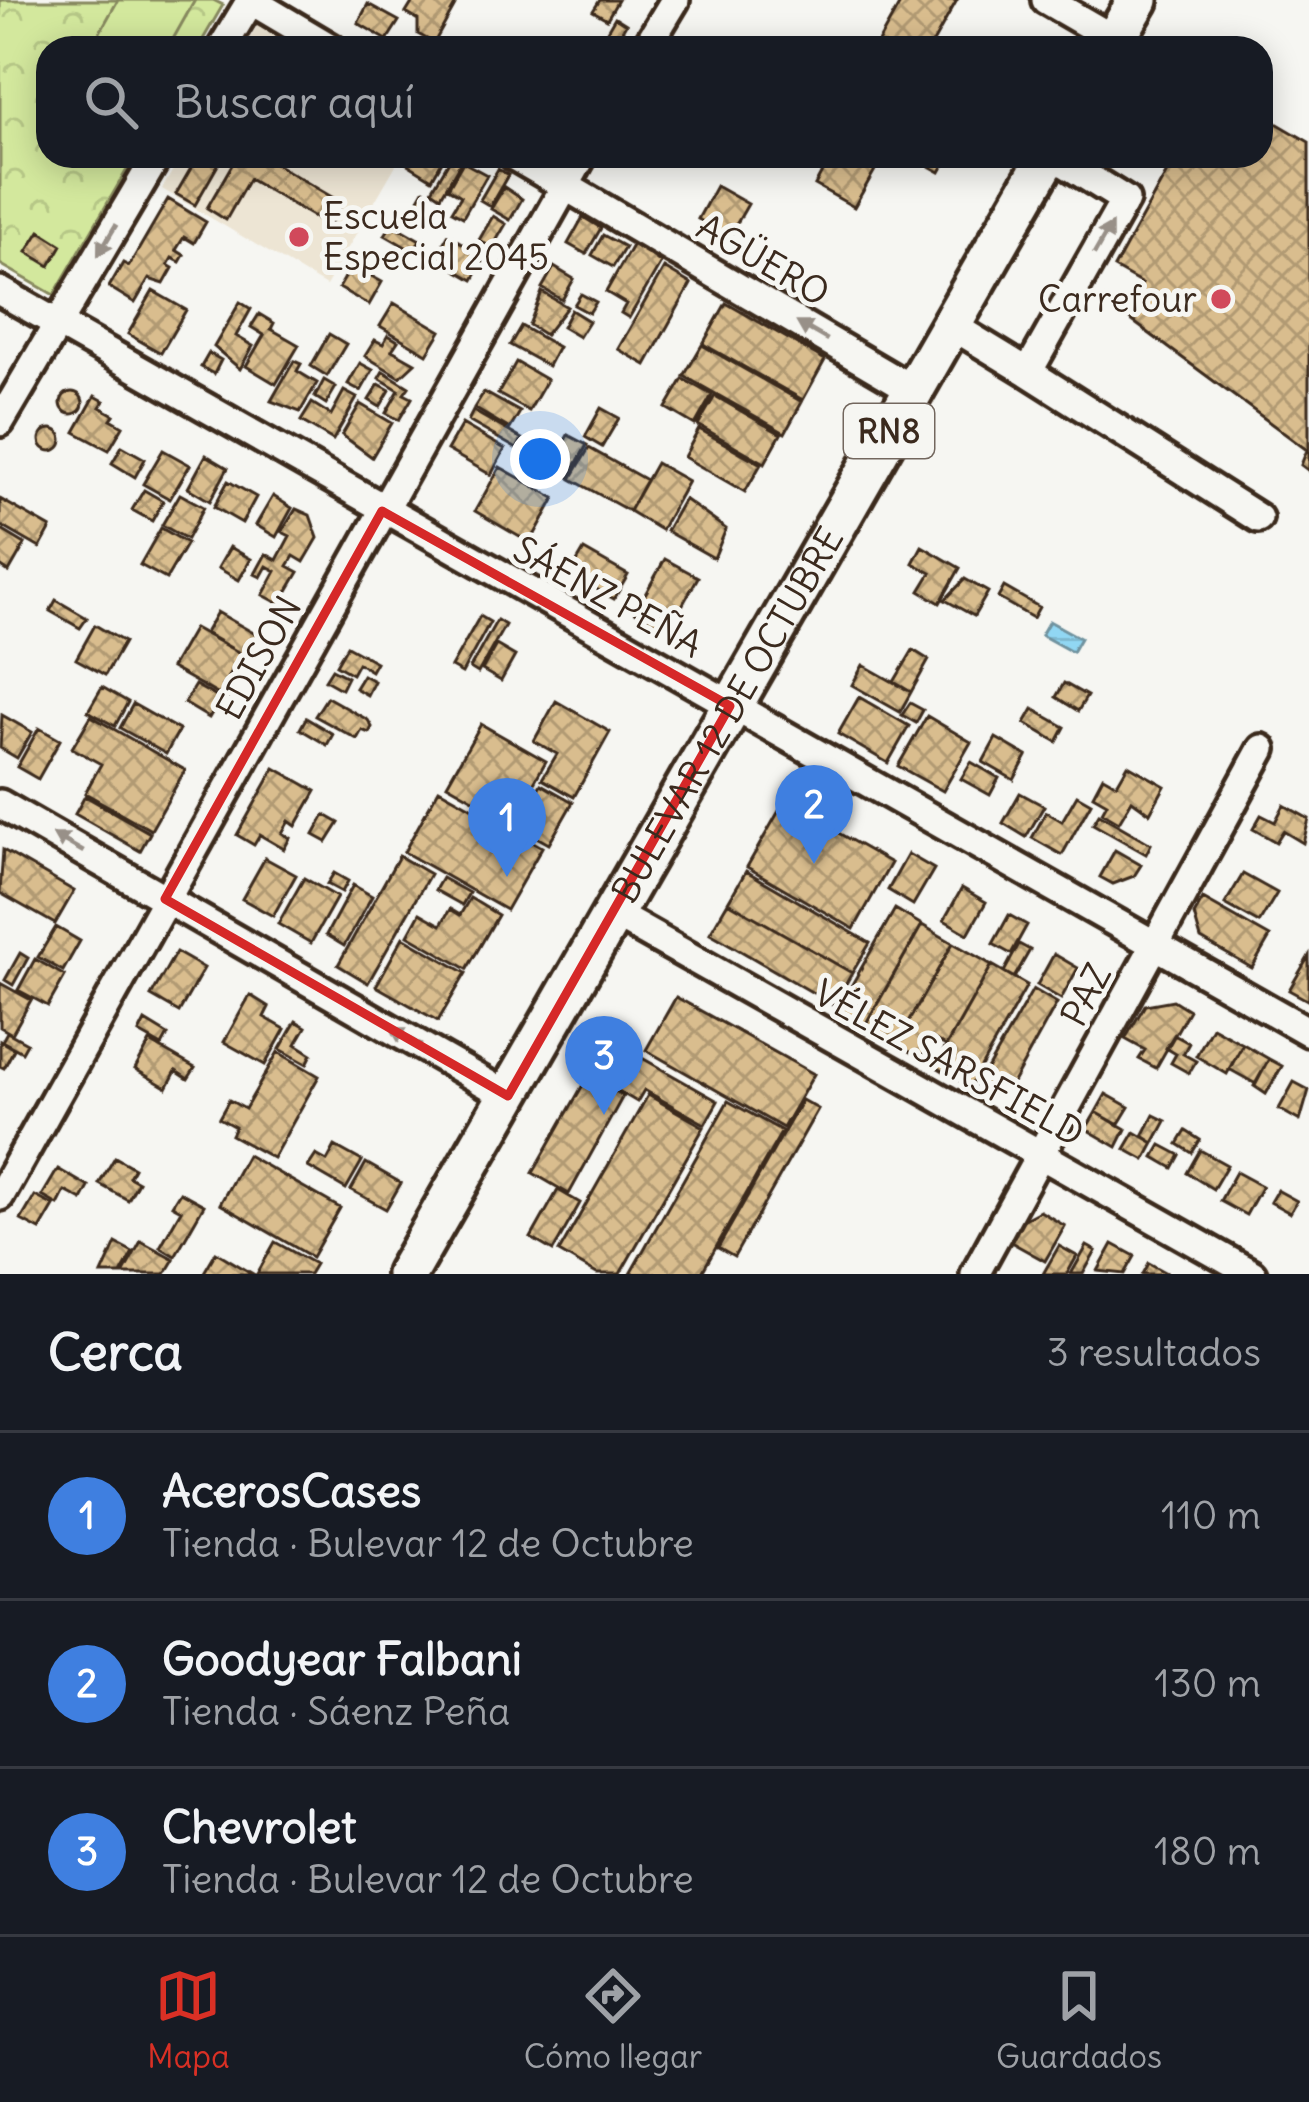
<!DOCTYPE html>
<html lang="es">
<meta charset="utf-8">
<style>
body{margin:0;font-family:Delius,sans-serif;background:#242831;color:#f1f3f6}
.you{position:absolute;left:540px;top:459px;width:42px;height:42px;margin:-30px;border:9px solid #fff;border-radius:50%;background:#1a73e8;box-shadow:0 0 0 18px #1a73e833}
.badge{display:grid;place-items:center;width:78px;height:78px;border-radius:50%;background:#d93025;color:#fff;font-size:39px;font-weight:700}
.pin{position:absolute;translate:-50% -99px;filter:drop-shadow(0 3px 6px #0008)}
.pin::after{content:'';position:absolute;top:63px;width:42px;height:36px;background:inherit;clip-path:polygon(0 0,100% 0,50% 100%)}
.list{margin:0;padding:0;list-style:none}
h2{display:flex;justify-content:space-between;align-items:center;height:156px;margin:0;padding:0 48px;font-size:51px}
h2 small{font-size:39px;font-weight:400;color:#9ea1a6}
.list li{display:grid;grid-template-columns:78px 1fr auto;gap:36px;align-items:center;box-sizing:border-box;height:168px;padding:0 48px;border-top:3px solid #363941}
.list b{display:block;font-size:45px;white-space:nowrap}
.list p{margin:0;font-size:39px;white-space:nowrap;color:#9ea1a6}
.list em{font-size:39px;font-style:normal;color:#9ea1a6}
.icon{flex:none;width:66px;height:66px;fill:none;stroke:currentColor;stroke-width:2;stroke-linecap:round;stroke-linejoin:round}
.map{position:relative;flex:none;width:1309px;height:1274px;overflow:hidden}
.search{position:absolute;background:#171b24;box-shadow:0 6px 30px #0003;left:36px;right:36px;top:36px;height:132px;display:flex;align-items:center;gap:30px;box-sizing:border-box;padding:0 42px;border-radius:36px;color:#9ea1a6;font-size:45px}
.sheet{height:660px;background:#171b24}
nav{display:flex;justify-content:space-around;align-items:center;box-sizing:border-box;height:168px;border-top:3px solid #363941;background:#171b24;font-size:33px;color:#9ea1a6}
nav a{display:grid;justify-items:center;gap:6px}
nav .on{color:#d93025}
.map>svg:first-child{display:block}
.built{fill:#ede5d4}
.forest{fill:url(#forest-crowns);stroke:#87895e;stroke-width:3}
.garden{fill:#d3e89d;stroke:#87895e;stroke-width:3}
.water{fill:url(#water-rules);stroke:#6f929e;stroke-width:3}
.building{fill:url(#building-cross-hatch);stroke:#3b2a1e;stroke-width:3}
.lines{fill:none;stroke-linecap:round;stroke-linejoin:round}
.minor-casing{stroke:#3b2a1e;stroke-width:36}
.highway-casing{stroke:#3b2a1e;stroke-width:48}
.minor{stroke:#f6f6f2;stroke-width:27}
.highway{stroke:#f6f6f2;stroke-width:39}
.oneway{fill:#989088}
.marked{fill:none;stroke:#d62828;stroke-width:9;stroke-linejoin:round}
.poi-dot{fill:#d1495b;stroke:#f6f6f2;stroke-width:4.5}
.labels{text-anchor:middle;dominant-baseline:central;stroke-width:10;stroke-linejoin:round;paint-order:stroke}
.shield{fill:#f6f6f2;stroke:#73675e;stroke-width:3}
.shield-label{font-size:33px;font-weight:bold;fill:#3b2a1e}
.poi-label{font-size:36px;fill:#3b2a1e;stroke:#f6f6f2;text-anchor:start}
.street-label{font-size:36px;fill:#3b2a1e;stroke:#f6f6f2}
</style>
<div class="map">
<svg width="1309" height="1274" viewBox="0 0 1309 1274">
<defs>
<pattern id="forest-crowns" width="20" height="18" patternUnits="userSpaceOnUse" patternTransform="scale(3)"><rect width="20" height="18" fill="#d3e89d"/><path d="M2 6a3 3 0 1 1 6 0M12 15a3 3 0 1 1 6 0" fill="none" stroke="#b6c787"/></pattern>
<pattern id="water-rules" width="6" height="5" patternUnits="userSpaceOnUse" patternTransform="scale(3)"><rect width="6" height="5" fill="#91d7f3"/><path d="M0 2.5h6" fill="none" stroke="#7eb9d0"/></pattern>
<pattern id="building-cross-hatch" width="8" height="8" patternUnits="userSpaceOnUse" patternTransform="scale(3)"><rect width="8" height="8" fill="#d9bd8e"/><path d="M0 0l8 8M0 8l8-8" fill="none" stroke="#b19a73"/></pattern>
</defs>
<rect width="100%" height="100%" fill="#f6f6f2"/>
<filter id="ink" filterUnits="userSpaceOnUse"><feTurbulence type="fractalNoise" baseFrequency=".00833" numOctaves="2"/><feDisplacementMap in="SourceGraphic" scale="24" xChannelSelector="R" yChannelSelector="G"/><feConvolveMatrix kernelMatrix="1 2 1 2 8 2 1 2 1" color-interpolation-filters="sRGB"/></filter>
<g filter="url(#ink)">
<!-- built -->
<path class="built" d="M262,17l53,31h-71z
M181,156h220l-75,130 -164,-97z"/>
<!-- forest -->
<path class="forest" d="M0,0h213l10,5 -25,43h-150v108h87l-81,139 -54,-31z"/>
<!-- garden -->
<path class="garden" d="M118,0h77l-27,48h-77z"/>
<!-- water -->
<path class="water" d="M1049,621l31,17 -8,14 -31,-17z"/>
<!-- building -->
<path class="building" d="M414,0h44l-24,43 -16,-9v-14l-12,-7z
M600,0h18l-11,19 -14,-8z
M902,0h55l-27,48h-55z
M368,4l31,17 -12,19 -29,-17z
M615,17l11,7 -14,24h-15z
M283,34l24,14h-32z
M1261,114l48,28v329l-8,-6 6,-15 -184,-136 19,-30 -28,-16 62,-112h85z
M198,156h25l-28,49 -19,-11z
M237,156h25l80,47 -13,23 -80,-47 -23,41 -19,-12z
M403,156h42l-13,23 -31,-19z
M452,156l10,4 -21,36 -9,-6z
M831,156h52l-29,51 -39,-22z
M911,156h38l-9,16z
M463,162l24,13 -24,42 -11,-6 9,-15 -13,-8z
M498,169l10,6 -18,31 -10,-6z
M716,186l32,18 -19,33 -31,-18z
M504,187l18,12 -12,21 -19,-11z
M424,190l5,3 -11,19 -5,-3z
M168,199l38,23 -12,21 -10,-6 -8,13 8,5 -4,7 -8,-4 -4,7 5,3 -9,16 -15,-5 -14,24 -26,-16 14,-24 6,3z
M493,216l13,8 -14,24 -13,-8z
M583,217l18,11 -15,26 -18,-10z
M392,224l28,16 -7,11 -28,-16z
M40,231l22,14 -12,21 -23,-14z
M448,235l38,22 -13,23 -38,-22z
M603,235l22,12 -12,20 -21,-12z
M634,242l27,21 -32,55 -8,-5 5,-9 -20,-12z
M352,265l30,17 -13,23 -30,-17z
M554,267l20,12 -12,21 -20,-12z
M664,268l27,16 -45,81 -28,-16z
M153,291l33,19 -25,43 -33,-19z
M542,292l25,15 -22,28 -16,-10z
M581,294l15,8 -7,11 -15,-8z
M240,302l11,7 -15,27 17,10 -13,23 -26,-22z
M394,303l47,28 -14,23 -47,-28z
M726,303l99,57 -22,40 -100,-56z
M571,310l18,11 -10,16 -17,-10z
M259,314l15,9 -3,6 28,16 -23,39 -30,-18 18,-31 -13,-8z
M521,326l37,21 -10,19 -38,-21z
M329,334l17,10 -19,32 -16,-10z
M388,335l10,6 -6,9 23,13 -15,14 -35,-21 10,-16 8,4z
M702,345l100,57 -17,31 -101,-57z
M209,353l12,7 -7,14 -13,-7z
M294,361l7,3 -4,7 20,12 -17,29 -29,-11z
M516,362l31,18 -18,31 -31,-17z
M360,363l13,7 -12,21 -13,-7z
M383,371l26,16 -5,7 8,4 -13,22 -13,-7 13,-23 -20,-12z
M683,379l29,16 -17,30 -29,-17z
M324,380l12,7 -10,17 -11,-7z
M379,384l11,6 -10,17 -11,-7z
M344,391l13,7 -24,42 -32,-19 11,-18 19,12z
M484,392l36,20 -10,17 -36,-21z
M61 403a11 11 0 1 1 22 0a11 11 0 1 1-22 0Z
M95,396l9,5 -4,6 14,8 -3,4 12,7 -14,24 -34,-18z
M715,396l66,38 -16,29 -67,-38z
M360,404l32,19 -20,34 -30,-22z
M601,408l18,10 -17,29 -17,-10z
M473,411l49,28 -5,10 -49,-28z
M462,424l43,25 -14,26 -44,-25z
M699,429l62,35 -16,28 -61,-35z
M40 440a11 11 0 1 1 22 0a11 11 0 1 1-22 0Z
M568,435l19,10 -18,32 -19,-10z
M122,446l23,13 -10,18 -23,-14z
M589,448l57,32 -17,31 -58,-32z
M163,450l27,15 -20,34 -27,-15z
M206,455l22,13 -18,33 -22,-13z
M656,463l32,18 -27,49 -32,-19z
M500,467l55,31 -25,45 -55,-32z
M228,481l28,16 -14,26 -28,-16z
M144,490l19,11 -11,20 -20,-11z
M180,494l24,13 -17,32 -25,-14z
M273,496l19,12 -16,29 -20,-12z
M0,499l51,29 -11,20 -40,-23z
M684,499l42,30 -12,29 -48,-27z
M296,509l14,6 8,23 -14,24 -10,-6 -6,10 11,6 -19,32 -17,-9 13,-24 -9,-5 -6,11 -6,-3 11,-20 11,6 13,-24 -8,-4z
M161,528l26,15 -21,36 -26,-14z
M0,529l25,15 -16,28 -9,-6z
M922,546l38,22 -20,35 -20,-12 11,-18 -18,-10z
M230,547l21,12 -12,21 -21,-12z
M584,550l44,25 -14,24 -44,-25z
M665,559l33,18 -30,54 -33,-19z
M965,579l23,13 -14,24 -29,-16z
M1004,587l35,20 -6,11 -35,-20z
M56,600l31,18 -7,10 -30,-17z
M217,612l40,23 -12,21 -40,-23z
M480,616l10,6 -28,51 -11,-6z
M497,620l8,5 -27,48 -8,-5z
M95,625l29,17 -19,33 -29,-16z
M194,628l47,26 -18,32 10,6 -5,8 -57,-32z
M496,645l19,11 -14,25 -19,-11z
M347,646l29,16 -5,9 -13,-8 -6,11 -16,-9z
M913,650l16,10 -18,32 -17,-10z
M863,665l48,27 -11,20 -48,-27z
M332,669l15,8 -6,12 -16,-9z
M363,675l11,6 -7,14 -12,-7z
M1064,683l23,13 -9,15 -22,-14z
M195,685l25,14 -11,19 -25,-15z
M102,687l26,15 -13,24 -27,-15z
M327,697l41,23 4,7 -3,6 -7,-3 -5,9 -42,-23z
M859,697l50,29 -21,37 -50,-29z
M556,701l54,31 -36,65 -32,-18 15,-25 -23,-13z
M910,703l13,7 -7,13 -14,-8z
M133,704l46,26 -13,24 -46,-26z
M1033,709l32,18 -8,15 -32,-19z
M2,715l30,17 -15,26 -17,-10z
M91,716l94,54 -34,60 -66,-37 16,-29 -29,-16z
M927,716l44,26 -28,49 -45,-25z
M306,718l27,16 -6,11 -27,-16z
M481,724l65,37 -34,60 -65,-37z
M39,728l21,12 -22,39 -21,-12z
M996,738l31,18 -13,24 -31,-18z
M971,762l28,16 -9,17 -29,-16z
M1128,765l37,21 -15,27 -18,-13 -13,22 -17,-10 5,-9 -14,-8 10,-19 14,8z
M275,768l41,23 -20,35 -7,-5 -7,12 8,5 -6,11 -24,-14 -6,10 -17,-10z
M541,784l32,18 -24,42 -32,-18z
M439,789l103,58 -36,63 -102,-58z
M1020,793l24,13 -18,31 -23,-14z
M1077,795l14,8 -29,52 -30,-17 14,-26 16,9z
M85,796l65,37 -10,18 -65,-37z
M784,802l107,61 -37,66 -107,-62z
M1284,805l25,14 -6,24 -20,-12 -7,11 -23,-13 8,-14 14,7z
M1099,814l52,30 -5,10 -53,-30z
M325,815l14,8 -12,19 -13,-7z
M3,850l71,41 -19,33 -55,-31z
M1115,850l26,15 -7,11 -21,8 -13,-7z
M908,854l26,15 -21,36 -25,-15z
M399,856l31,18 -62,109 -30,-18z
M265,858l31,17 -23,41 -31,-17z
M746,871l124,72 -18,30 -124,-71z
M334,873l14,8 -6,11 -15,-8z
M1243,874l34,19 -18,30 -34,-19z
M304,878l33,19 -26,46 -33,-19z
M442,878l27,15 -7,12 -27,-15z
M353,885l19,11 -28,50 -18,-11z
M962,888l24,14 -18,32 -24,-14z
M470,898l28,17 -31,54 -59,-34 12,-22 21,12 9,-16 10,6z
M1203,899l67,38 -18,31 -51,-29 -7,-24z
M728,902l124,71 -18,32 -124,-72z
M895,909l27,16 -57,100 -27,-16z
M1009,915l18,10 -16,29 -18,-10z
M922,925l31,18 -57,101 -31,-18z
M56,927l24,14 -17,30 -25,-14z
M403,937l63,36 -28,48 -62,-35z
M953,943l39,22 -46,81 -14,-8 -11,20 -25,-14z
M1019,944l11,6 -16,28 -10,-6z
M176,952l28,16 -25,44 -28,-16z
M20,953l8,5 -15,27 -8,-5z
M1054,954l24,14 -17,31 -24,-14z
M1309,956v45l-20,-11z
M35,959l30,17 -17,30 -30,-16z
M992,965l35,20 -57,102 -35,-21z
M0,983l31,17 -19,34 -12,-7z
M1033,989l24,14 -46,83 -20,9 -14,-8z
M250,995l19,12 -5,10 21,12 -20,36 -41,-23z
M676,997l138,77 -31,54 -137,-78z
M1173,1000l16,10 -33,58 -17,-9 6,-9 -20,-11 20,-34z
M145,1021l23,14 -6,11 -23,-13z
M296,1021l10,6 -10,17 16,10 -5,10 -27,-15z
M1212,1027l31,17 -16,30 -31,-18z
M7,1032l20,11 -5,9 -20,-11z
M1174,1035l15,8 -6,11 13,7 -7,12 -18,-10 5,-9 -10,-6z
M0,1041l14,8 -10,19 -4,-2z
M150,1042l45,26 -7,11 -12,-8 -9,17 -32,-19z
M1243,1044l26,15 -13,25 -27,-15z
M278,1052l41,24 -46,82 -42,-23 4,-8 -16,-9 10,-18 16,9z
M635,1054l83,47 -13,23 -61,-34 -7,12 -22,-13z
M1269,1059l13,7 -16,28 -12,-8z
M588,1076l35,20 -54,98 -36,-21z
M1294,1082l15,8 -9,31 -21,-12z
M1106,1094l23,13 -11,18 -22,-13z
M648,1095l56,32 -84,147h-23l-38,-22z
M802,1100l16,9 -84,148 -16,-9z
M728,1101l54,30 -81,143h-71z
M1096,1112l30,17 -9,18 -31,-18z
M1154,1115l12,6 -12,22 -11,-7z
M1186,1131l14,9 -8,13 -14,-9z
M1135,1132l19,11 -9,17 -20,-11z
M1161,1145l19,10 -7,13 -19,-11z
M335,1146l27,15 -16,28 -38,-22 8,-12 11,6z
M1200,1150l27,15 -14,24 -26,-16z
M247,1155l93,53 -28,49 -92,-53z
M115,1157l19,11 -5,9 9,5 -10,18 -29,-16z
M366,1163l35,20 -15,26 -35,-19z
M58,1169l31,18 -7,13 -17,-9 -7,14 -16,-9z
M1236,1172l26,14 -16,29 -26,-14z
M558,1190l22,13 -27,48 -22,-13z
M1277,1190l20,11 -7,12 -20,-11z
M180,1192l24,13 -29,51 -15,-9 21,-37 -9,-5z
M35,1196l19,10 -14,24 -19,-10z
M1040,1211l25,15 -20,35 -36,-20 12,-20z
M141,1241l33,18 -9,15h-42z
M275,1242l40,22 -6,10h-52z
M116,1243l17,9 -12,22h-19z
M1113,1244l22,12 -10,18 -27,-3z
M1059,1246l18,10 -10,18h-24z
M1087,1246l9,5 -13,23h-12z
M216,1252l37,22h-50z
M1149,1263l20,11h-26z"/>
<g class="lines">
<defs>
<path id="minor" d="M250,0l81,48
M1046,0l69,40
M222,48l29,-48
M646,48l29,-48
M514,156l399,234
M0,291l1309,741
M951,325l77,47 97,-172 -71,-44
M1028,372l230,146
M0,422l157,-266
M0,804l508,292
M612,913l640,361
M0,1196l582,-1040
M975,1274l287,-525"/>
<g id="highway">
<path d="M1110,48l28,-48"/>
<path id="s1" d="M406,1274l642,-1118"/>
</g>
</defs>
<!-- minor casing -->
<use href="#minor" class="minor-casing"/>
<!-- highway casing -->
<use href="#highway" class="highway-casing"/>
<!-- minor -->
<use href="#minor" class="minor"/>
<!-- highway -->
<use href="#highway" class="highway"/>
</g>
<!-- one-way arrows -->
<defs><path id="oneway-solid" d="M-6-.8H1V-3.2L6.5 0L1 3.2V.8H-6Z" transform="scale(3)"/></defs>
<g class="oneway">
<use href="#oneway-solid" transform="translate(1103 239) rotate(-60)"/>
<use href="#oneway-solid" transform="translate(107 240) rotate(121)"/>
<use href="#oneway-solid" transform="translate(812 331) rotate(-150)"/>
<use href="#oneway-solid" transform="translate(68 843) rotate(-150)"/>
<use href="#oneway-solid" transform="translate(406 1037) rotate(-150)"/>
</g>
</g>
<!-- marked area -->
<path class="marked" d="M382,511l348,195 -222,390 -343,-197z"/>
<!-- markers -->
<g class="poi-dot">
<circle cx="299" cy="237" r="12"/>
<circle cx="1221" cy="299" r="12"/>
</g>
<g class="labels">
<!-- shield labels -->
<rect class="shield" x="844" y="404" width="90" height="54" rx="9"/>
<g class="shield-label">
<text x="889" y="431">RN8</text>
</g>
<!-- poi labels -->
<g class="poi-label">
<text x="323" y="216">Escuela<tspan x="323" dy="41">Especial 2045</tspan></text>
<text x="1197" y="299" text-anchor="end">Carrefour</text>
</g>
<!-- street labels -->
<g class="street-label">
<text transform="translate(763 260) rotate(30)">AGÜERO</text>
<text transform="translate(608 597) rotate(29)">SÁENZ PEÑA</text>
<text transform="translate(259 658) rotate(-61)">EDISON</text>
<text stroke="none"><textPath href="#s1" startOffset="645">BULEVAR 12 DE OCTUBRE</textPath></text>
<text transform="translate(1086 995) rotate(-62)">PAZ</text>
<text transform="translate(949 1063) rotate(29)">VÉLEZ SARSFIELD</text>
</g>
</g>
</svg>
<div class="you"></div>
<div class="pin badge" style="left:507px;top:877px;background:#3f7fe0">1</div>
<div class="pin badge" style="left:814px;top:864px;background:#3f7fe0">2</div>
<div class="pin badge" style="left:604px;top:1115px;background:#3f7fe0">3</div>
<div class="search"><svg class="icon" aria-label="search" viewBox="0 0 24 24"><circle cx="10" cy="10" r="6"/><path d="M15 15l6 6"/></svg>Buscar aquí</div>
</div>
<section class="sheet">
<h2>Cerca<small>3 resultados</small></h2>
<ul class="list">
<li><span class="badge" style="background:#3f7fe0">1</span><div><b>AcerosCases</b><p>Tienda · Bulevar 12 de Octubre</p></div><em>110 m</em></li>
<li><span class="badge" style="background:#3f7fe0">2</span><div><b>Goodyear Falbani</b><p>Tienda · Sáenz Peña</p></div><em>130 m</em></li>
<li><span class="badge" style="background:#3f7fe0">3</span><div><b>Chevrolet</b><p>Tienda · Bulevar 12 de Octubre</p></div><em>180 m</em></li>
</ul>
</section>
<nav>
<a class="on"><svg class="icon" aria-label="map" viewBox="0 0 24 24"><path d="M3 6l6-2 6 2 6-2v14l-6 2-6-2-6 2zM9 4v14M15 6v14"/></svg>Mapa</a>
<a><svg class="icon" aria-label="directions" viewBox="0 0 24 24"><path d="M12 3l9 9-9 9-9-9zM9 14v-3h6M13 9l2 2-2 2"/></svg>Cómo llegar</a>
<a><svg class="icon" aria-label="saved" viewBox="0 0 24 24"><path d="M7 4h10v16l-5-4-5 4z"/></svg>Guardados</a>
</nav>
